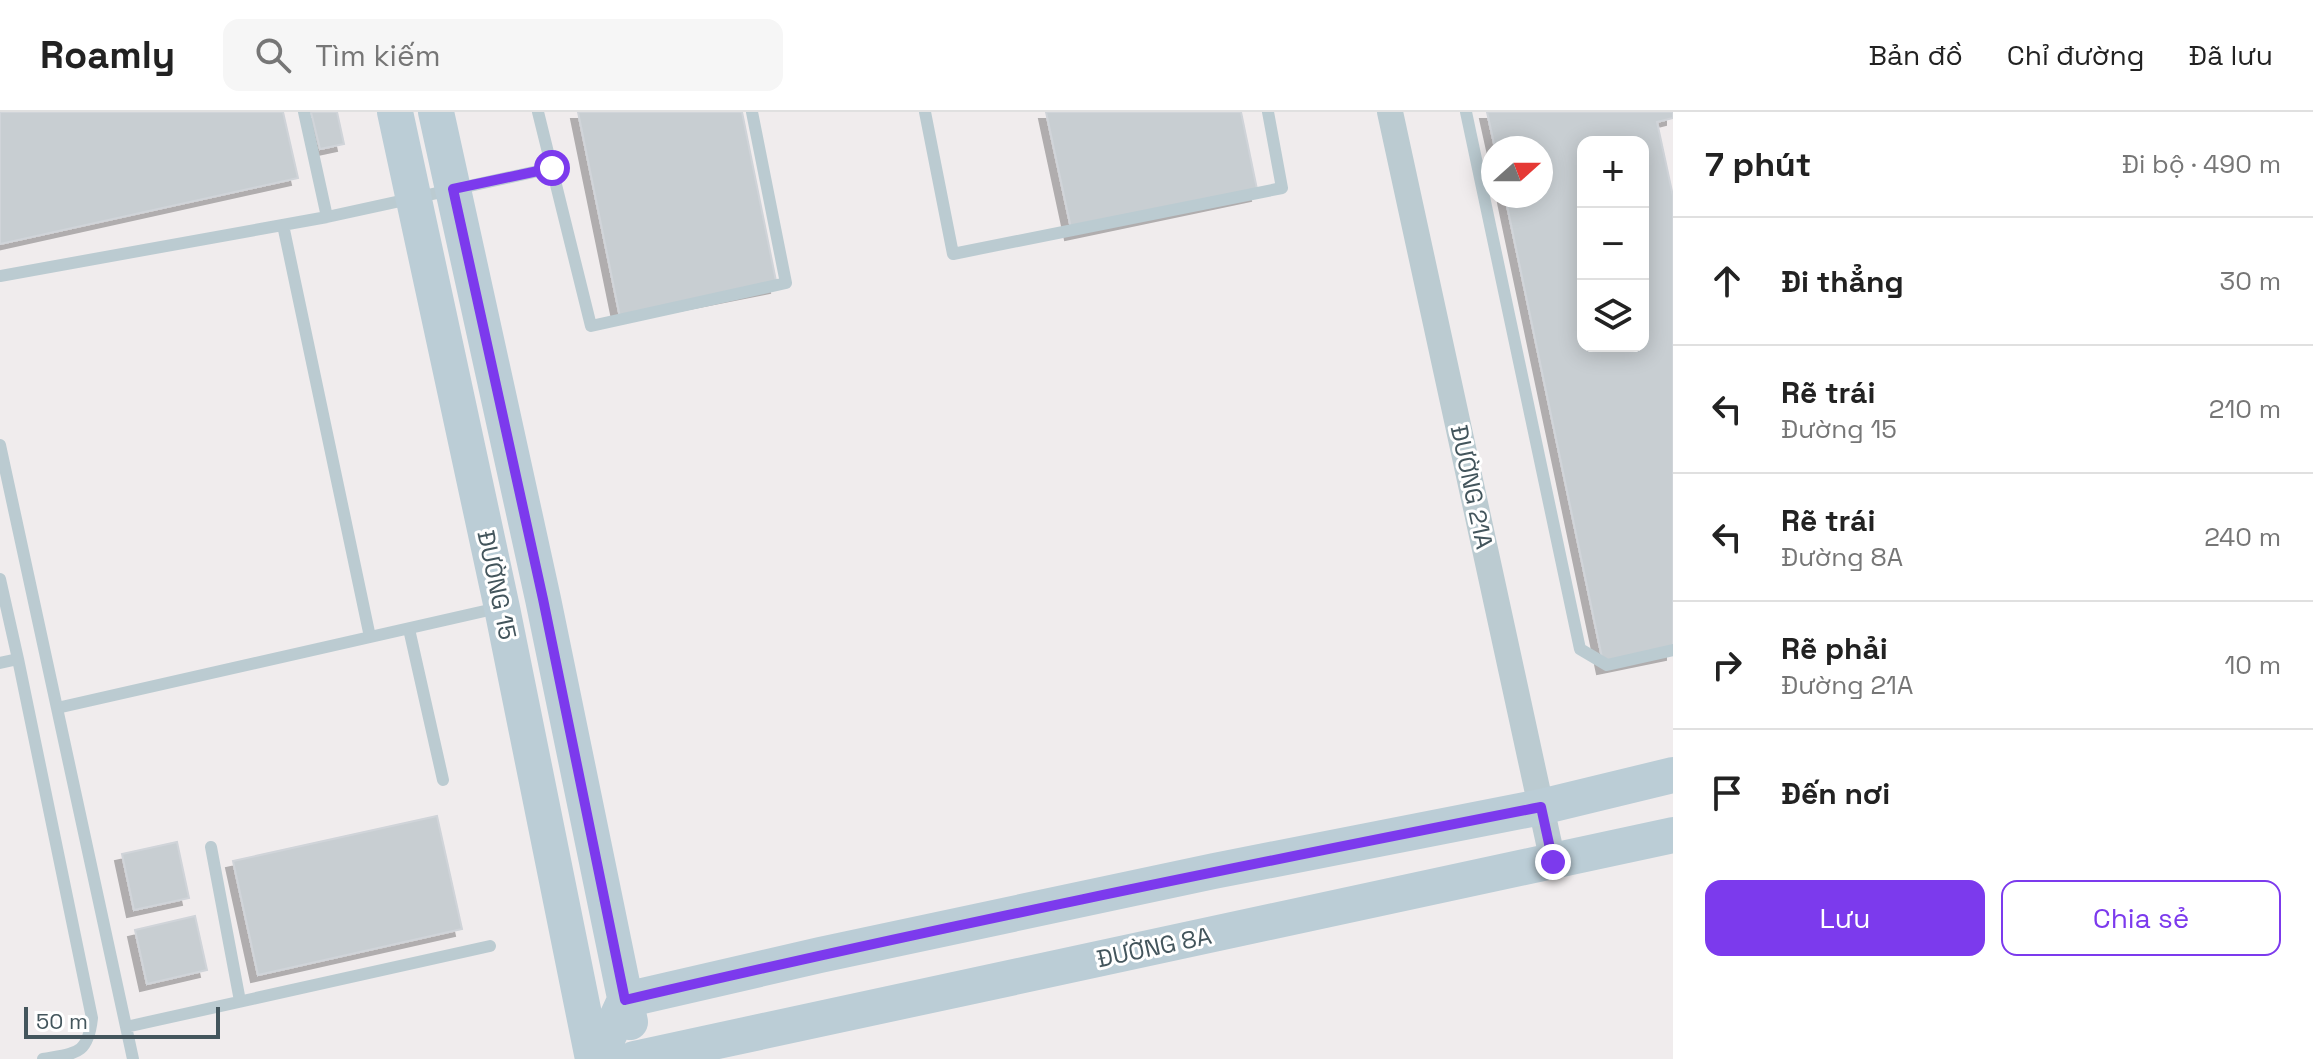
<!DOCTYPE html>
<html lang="vi">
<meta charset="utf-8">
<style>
body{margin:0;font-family:"Space Grotesk",sans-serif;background:#f6f6f6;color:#222}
.controls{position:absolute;right:24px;top:24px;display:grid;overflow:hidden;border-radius:16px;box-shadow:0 4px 20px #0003}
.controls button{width:72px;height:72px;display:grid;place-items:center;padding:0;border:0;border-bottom:2px solid #e0e0e0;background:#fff;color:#222;font:40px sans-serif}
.compass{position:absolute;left:1481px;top:24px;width:72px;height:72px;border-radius:50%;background:#fff;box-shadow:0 4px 20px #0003;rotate:69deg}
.scale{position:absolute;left:24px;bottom:20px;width:196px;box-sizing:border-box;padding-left:8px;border:4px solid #43555c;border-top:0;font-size:22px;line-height:28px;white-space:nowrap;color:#43555c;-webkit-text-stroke:6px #fff;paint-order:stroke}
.stop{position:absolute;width:24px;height:24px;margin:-18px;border:6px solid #7c3aed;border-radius:50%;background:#fff}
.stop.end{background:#7c3aed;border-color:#fff;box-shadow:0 2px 8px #0008}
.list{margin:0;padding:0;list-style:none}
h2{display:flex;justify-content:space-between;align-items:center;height:104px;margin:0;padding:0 32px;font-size:34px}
h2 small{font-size:26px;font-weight:400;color:#767676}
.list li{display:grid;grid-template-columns:52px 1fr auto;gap:24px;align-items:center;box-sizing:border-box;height:128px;padding:0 32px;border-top:2px solid #e0e0e0}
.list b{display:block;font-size:30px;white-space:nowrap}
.list p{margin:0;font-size:26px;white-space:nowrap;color:#767676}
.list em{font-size:26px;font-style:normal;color:#767676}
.actions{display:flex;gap:16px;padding:24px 32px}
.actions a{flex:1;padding:18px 0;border:2px solid #7c3aed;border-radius:16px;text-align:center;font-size:28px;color:#7c3aed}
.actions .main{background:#7c3aed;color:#fff}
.icon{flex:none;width:44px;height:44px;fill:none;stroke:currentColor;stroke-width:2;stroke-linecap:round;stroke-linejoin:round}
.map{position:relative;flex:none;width:1673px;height:947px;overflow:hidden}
header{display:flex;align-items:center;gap:48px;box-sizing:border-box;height:112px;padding:0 40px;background:#fff;border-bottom:2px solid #e0e0e0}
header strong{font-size:38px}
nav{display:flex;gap:44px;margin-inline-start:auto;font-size:28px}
.search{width:560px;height:72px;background:#f6f6f6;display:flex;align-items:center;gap:20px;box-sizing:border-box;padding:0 28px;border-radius:16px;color:#767676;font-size:30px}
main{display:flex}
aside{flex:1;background:#fff}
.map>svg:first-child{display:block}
.building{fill:#c8ced2;stroke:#d0d4d9;stroke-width:2;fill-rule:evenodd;filter:url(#shadow)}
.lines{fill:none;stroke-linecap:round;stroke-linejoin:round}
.lane{stroke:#bbcbd1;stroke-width:12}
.street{stroke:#bbcbd1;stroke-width:26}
.secondary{stroke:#bbcdd6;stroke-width:36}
.route{stroke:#7c3aed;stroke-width:10}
.labels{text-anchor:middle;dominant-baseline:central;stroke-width:6;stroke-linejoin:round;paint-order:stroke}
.street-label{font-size:24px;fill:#43555c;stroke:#fff}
</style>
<header>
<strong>Roamly</strong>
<div class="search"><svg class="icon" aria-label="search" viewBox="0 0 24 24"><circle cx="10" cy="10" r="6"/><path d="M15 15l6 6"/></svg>Tìm kiếm</div>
<nav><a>Bản đồ</a><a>Chỉ đường</a><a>Đã lưu</a></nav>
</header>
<main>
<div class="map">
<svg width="1673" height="947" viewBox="0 0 1673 947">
<defs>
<filter id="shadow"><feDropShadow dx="-7" dy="7" stdDeviation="0" flood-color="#0004"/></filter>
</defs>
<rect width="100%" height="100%" fill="#f0eced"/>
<!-- building -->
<path class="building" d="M0,0h283l15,66 -298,66z
M311,0h26l7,32 -24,5z
M578,0h164l35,174 -157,31z
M1046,0h195l17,82 -186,39z
M1487,0h186v6l-16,4 16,74v457l-69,14 -99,-471h36v-48h-46zM1583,30h60v204h-60z
M437,704l25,113 -204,46 -25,-114z
M177,730l12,56 -55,12 -12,-56z
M195,804l12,54 -60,14 -12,-54z"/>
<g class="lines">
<!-- lane -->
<path class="lane" d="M304,0l23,105
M538,0l53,214 195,-43 -34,-171
M925,0l28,142 329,-66 -14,-76
M1466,0l114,537 27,16 66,-15
M283,113l87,412
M0,164l327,-59 225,-49
M0,333l133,614
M0,467l18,80 -18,4
M409,517l34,151
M18,547l74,359c-4,37 -16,35 -49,41
M57,596l441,-100
M211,735l29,154
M126,915l364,-81"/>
<!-- street -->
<path class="street" d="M1390,0l163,750"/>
<!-- secondary -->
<path class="secondary" d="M395,0l107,496 91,451
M436,0l107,487 87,423
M598,947l27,-59 195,-45 394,-84 327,-64 132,-32
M634,947l1039,-224"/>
</g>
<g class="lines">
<!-- route -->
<path class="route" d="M552,56l-99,21 90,410 82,401c304,-71 610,-133 916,-193l12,55"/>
</g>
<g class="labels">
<!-- street labels -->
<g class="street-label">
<text transform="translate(1472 375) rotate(78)">ĐƯỜNG 21A</text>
<text transform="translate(497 473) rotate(78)">ĐƯỜNG 15</text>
<text transform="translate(1154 835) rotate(-12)">ĐƯỜNG 8A</text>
</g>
</g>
</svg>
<div class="controls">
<button>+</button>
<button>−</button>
<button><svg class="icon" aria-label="layers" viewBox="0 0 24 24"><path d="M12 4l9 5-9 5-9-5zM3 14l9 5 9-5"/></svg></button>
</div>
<svg class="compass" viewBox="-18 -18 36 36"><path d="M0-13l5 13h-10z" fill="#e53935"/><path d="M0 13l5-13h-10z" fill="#767676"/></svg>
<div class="scale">50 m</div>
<div class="stop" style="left:552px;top:56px"></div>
<div class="stop end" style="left:1553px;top:750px"></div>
</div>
<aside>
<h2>7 phút<small>Đi bộ · 490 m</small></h2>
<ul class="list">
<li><svg class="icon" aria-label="ahead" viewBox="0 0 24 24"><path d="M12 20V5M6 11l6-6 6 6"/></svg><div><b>Đi thẳng</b></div><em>30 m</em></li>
<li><svg class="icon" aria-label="left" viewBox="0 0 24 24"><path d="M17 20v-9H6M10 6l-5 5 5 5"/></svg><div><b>Rẽ trái</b><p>Đường 15</p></div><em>210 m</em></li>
<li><svg class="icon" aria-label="left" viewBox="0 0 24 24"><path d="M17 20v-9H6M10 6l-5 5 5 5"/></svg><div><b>Rẽ trái</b><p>Đường 8A</p></div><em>240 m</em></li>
<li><svg class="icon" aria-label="right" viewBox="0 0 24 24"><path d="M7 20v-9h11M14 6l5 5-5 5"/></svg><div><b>Rẽ phải</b><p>Đường 21A</p></div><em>10 m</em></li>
<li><svg class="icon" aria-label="arrive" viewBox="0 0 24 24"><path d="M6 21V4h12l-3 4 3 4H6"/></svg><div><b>Đến nơi</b></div></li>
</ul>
<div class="actions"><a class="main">Lưu</a><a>Chia sẻ</a></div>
</aside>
</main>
